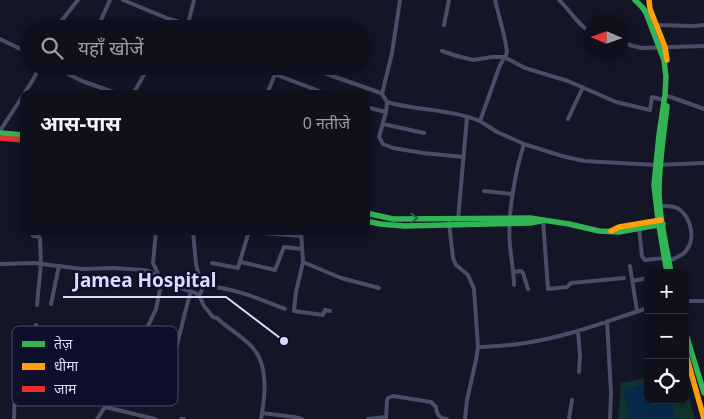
<!DOCTYPE html>
<html lang="hi">
<meta charset="utf-8">
<style>
body{margin:0;font-family:"Noto Sans","Noto Sans Devanagari",sans-serif;background:#181925;color:#f1f3f6}
.controls{position:absolute;right:15px;bottom:15px;display:grid;overflow:hidden;border-radius:10px;box-shadow:0 2px 8px #0003}
.controls button{width:45px;height:45px;display:grid;place-items:center;padding:0;border:0;border-bottom:1px solid #2f303b;background:#0f101c;color:#f1f3f6;font:25px sans-serif}
.compass{position:absolute;left:584px;top:15px;width:45px;height:45px;border-radius:50%;background:#0f101c;box-shadow:0 2px 8px #0003;rotate:272deg}
.list{margin:0;padding:0;list-style:none}
h2{display:flex;justify-content:space-between;align-items:center;height:65px;margin:0;padding:0 20px;font-size:21px}
h2 small{font-size:16px;font-weight:400;color:#9b9da3}
.icon{flex:none;width:28px;height:28px;fill:none;stroke:currentColor;stroke-width:2;stroke-linecap:round;stroke-linejoin:round}
.map{position:relative;flex:none;width:704px;height:419px;overflow:hidden}
.search{position:absolute;background:#0f101c;box-shadow:0 2px 8px #0003;left:20px;top:20px;width:350px;height:55px;display:flex;align-items:center;gap:12px;box-sizing:border-box;padding:0 18px;border-radius:28px;color:#9b9da3;font-size:19px}
.panel{position:absolute;background:#0f101c;box-shadow:0 2px 8px #0003;left:20px;top:90px;width:350px;height:145px;border-radius:10px}
.map>svg:first-child{display:block}
.green{fill:#11322d}
.water{fill:#072a49}
.lines{fill:none;stroke-linecap:round;stroke-linejoin:round}
.street{stroke:#4a4d66;stroke-width:4}
.fast{stroke:#30b455;stroke-width:5.5}
.slow{stroke:#ff9f0a;stroke-width:5.5}
.jam{stroke:#e5322d;stroke-width:5.5}
.oneway{stroke:#1f6240}
.key{fill:#0e0f2b;stroke:#4b4c6b;stroke-width:1}
.key-label{font-size:14px;fill:#d9dbff}
.leader{fill:none;stroke:#d9dbff;stroke-width:2}
.callout-dot{fill:#d9dbff;stroke:#0e0f2b;stroke-width:2}
.callout-label{font-size:19px;text-anchor:middle;font-weight:bold;fill:#d9dbff;stroke:#0e0f2b;stroke-width:5;stroke-linejoin:round;paint-order:stroke}
</style>
<div class="map">
<svg width="704" height="419" viewBox="0 0 704 419">
<rect width="100%" height="100%" fill="#141525"/>
<!-- green -->
<path class="green" d="M648,378v22h37v-17l10,36h-77l3,-36z"/>
<!-- water -->
<path class="water" d="M648,384v16h24l3,19h-46l-6,-30z"/>
<g class="lines">
<!-- street -->
<path class="street" d="M123,0l46,19 36,10
M495,0l9,35 3,16 -1,4 -6,10 -20,56 17,11 27,12 38,12 22,5 72,4 48,-2
M559,0c11,10 19,26 33,33
M188,24l6,-24
M444,25l5,-25
M656,25l38,1 10,-1
M55,29l23,-29
M97,29l13,-29
M174,29l2,-8
M0,39l29,14
M622,42l11,4 9,2 62,-2
M442,51l15,5 16,4 19,-3h12l21,11 43,13 48,21 34,8 2,-13 12,3
M52,66l30,15 37,13
M253,66l74,28
M304,66l74,26 4,2 5,8c31,9 63,7 93,19
M24,94l10,-16 6,-12
M133,94l16,-28
M267,94l8,-20
M382,94l10,-41 8,-53
M668,96l36,13
M366,107l20,5 1,-10
M386,112l-7,25 4,7 10,4 30,5 41,4
M568,119l15,-32
M383,124l41,9
M0,131l24,-37
M484,191l29,3
M660,206c6,0 13,-1 19,3 12,9 17,29 7,42 -4,5 -11,7 -17,10
M458,220l9,-103
M543,220l5,69 19,-2 4,-4 53,-5
M449,223l4,35 3,7 12,10 6,14 4,58 -2,13 -9,40 -2,19
M639,228l3,28 3,4 20,-2
M32,231l1,5 6,1 1,2 1,24 -4,42
M193,231l3,33 6,26 -3,5 5,11 9,11 4,1c11,11 26,18 36,30 16,18 12,49 8,71
M238,231l63,5
M301,231l2,31 -7,30 -2,19 29,4 2,-5 5,1
M241,262l34,8 9,-23 18,2
M303,262l38,16 38,10
M212,263l26,5 11,-37
M0,264l34,-1 48,6 32,-1 29,2 6,1 22,14 22,7 6,3
M630,266l7,45
M514,272l7,-1 2,2 5,16
M632,281l16,-3
M514,285c0,-13 -3,-26 -4,-39 -3,-29 5,-74 14,-102
M201,286c29,0 58,13 84,23
M685,301h19
M51,304l8,-38
M607,321l4,72 -1,26
M578,331l2,24 -1,17
M478,347c16,-1 31,-1 47,-4 42,-6 82,-22 123,-35
M166,377c12,-27 16,-57 25,-86
M105,407l50,12
M262,413l32,4 8,2
M14,419l2,-53 13,2 7,-43
M97,419l8,-12 31,-55 20,-43 4,-19v-12l-7,-15 3,-32
M181,419h3
M368,419l18,-2
M386,419l1,-19 1,-2 5,-2 38,6 5,5c1,8 3,11 11,12
M569,419l3,-19"/>
<!-- fast -->
<path class="fast" d="M635,0l8,8 3,5 18,47 2,17 -1,18 -6,40 -5,50 4,35 9,53
M667,106c-3,28 -8,57 -8,86 0,26 8,55 12,81
M0,133l24,2
M366,213l27,6 137,-1 39,6 30,7 20,1 44,-8
M366,221l14,3 24,2 126,-3 11,-2
M685,331l19,62"/>
<!-- slow -->
<path class="slow" d="M649,0l1,9 15,38 2,13
M611,231l8,-4 42,-7
M685,351l19,68"/>
<!-- jam -->
<path class="jam" d="M0,138l24,2"/>
</g>
<!-- one-way arrows -->
<defs><path id="oneway-chevron" d="M-2-3.5L2.5 0L-2 3.5" fill="none" stroke-width="1.6" stroke-linecap="round" stroke-linejoin="round" transform="scale(1.25)"/></defs>
<use class="oneway" href="#oneway-chevron" transform="translate(414 218) rotate(-1)"/>
<!-- legend -->
<rect x="12" y="326" width="166" height="80" rx="8" class="key"/>
<rect x="22" y="341" width="23" height="6" fill="#30b455"/>
<rect x="22" y="363" width="23" height="7" fill="#ff9f0a"/>
<rect x="22" y="386" width="23" height="6" fill="#e5322d"/>
<g class="key-label">
<text x="54" y="349">तेज़</text>
<text x="54" y="371">धीमा</text>
<text x="54" y="394">जाम</text>
</g>
<!-- callouts -->
<path class="leader" d="M284 341L226 297H63"/>
<circle class="callout-dot" cx="284" cy="341" r="5"/>
<g class="callout-label">
<text x="145" y="287">Jamea Hospital</text>
</g>
</svg>
<div class="controls">
<button>+</button>
<button>−</button>
<button><svg class="icon" aria-label="locate" viewBox="0 0 24 24"><circle cx="12" cy="12" r="6"/><path d="M12 2v4M12 18v4M2 12h4M18 12h4"/></svg></button>
</div>
<svg class="compass" viewBox="-18 -18 36 36"><path d="M0-13l5 13h-10z" fill="#e53935"/><path d="M0 13l5-13h-10z" fill="#9b9da3"/></svg>
<div class="search"><svg class="icon" aria-label="search" viewBox="0 0 24 24"><circle cx="10" cy="10" r="6"/><path d="M15 15l6 6"/></svg>यहाँ खोजें</div>
<section class="panel">
<h2>आस-पास<small>0 नतीजे</small></h2>
<ul class="list">
</ul>
</section>
</div>
